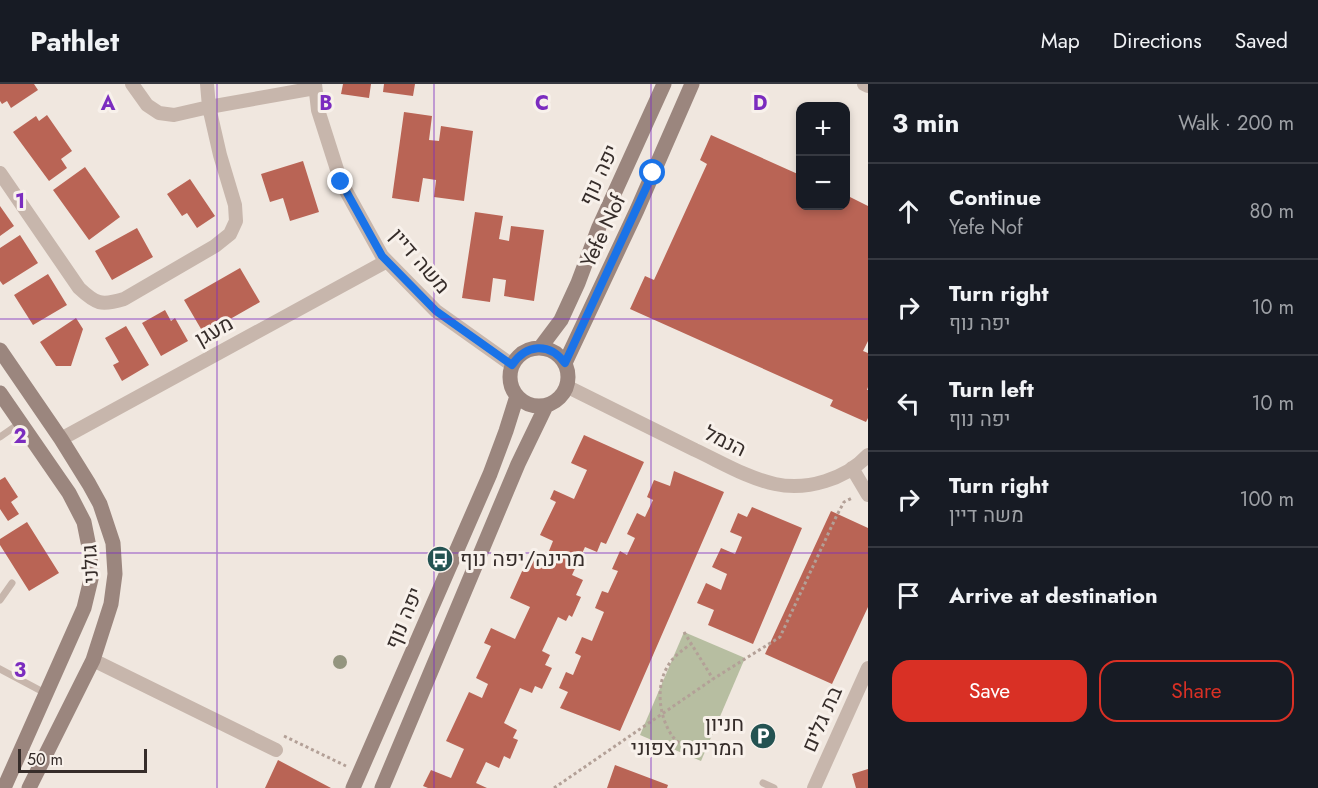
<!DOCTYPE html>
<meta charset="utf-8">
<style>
body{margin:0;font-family:Jost,Heebo,sans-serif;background:#242831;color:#f1f3f6}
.controls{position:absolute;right:18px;top:18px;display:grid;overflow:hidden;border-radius:12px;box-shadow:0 3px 9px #0003}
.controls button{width:54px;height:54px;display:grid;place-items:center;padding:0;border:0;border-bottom:2px solid #363941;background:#171b24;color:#f1f3f6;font:30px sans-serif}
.scale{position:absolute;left:18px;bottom:15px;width:129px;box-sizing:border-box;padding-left:6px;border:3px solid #362d2a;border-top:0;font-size:16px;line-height:21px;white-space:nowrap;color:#362d2a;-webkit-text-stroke:4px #f8f1eb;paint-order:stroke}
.stop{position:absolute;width:18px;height:18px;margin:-14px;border:4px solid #1a73e8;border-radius:50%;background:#fff}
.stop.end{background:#1a73e8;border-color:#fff;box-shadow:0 2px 6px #0008}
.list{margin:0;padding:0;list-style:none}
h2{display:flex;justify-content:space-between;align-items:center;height:78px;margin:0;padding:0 24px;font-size:26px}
h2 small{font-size:20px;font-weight:400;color:#9ea1a6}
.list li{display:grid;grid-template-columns:39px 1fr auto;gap:18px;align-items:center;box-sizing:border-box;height:96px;padding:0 24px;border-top:2px solid #363941}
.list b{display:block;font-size:22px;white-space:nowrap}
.list p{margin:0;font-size:20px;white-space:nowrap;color:#9ea1a6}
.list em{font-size:20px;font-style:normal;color:#9ea1a6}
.actions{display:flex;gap:12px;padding:18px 24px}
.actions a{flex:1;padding:14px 0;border:2px solid #d93025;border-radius:18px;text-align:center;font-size:21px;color:#d93025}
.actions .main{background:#d93025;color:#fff}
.icon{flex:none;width:33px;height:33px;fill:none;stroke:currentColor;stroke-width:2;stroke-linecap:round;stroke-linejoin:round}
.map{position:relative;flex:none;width:868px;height:704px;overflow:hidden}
header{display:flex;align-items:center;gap:36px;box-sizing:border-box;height:84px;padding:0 30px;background:#171b24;border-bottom:2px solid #363941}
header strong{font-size:28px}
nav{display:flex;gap:33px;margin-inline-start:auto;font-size:21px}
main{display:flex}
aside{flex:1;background:#171b24}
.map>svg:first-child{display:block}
.green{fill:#b7bea1}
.building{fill:#b96455}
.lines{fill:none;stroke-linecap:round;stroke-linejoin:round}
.path{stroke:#b3a097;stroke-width:3;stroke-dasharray:3 3;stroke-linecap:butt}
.lane{stroke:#c7b6ac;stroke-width:7}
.street{stroke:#c7b6ac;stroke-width:14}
.secondary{stroke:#9b867e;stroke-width:15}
.tree{fill:#94957f}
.route{stroke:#1a73e8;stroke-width:8}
.grid{fill:none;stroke:#7b2cbf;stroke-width:1.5;stroke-opacity:0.55}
.labels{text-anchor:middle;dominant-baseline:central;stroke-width:6;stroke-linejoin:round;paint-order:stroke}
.street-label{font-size:21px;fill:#362d2a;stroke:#f8f1eb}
.poi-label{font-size:21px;fill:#362d2a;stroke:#f8f1eb;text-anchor:start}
.grid-label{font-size:20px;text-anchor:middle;font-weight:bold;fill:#7b2cbf;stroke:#f8f1eb;stroke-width:6;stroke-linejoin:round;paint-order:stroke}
</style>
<header>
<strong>Pathlet</strong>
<nav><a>Map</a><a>Directions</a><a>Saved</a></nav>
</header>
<main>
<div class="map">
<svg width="868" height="704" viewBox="0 0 868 704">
<rect width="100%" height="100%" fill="#f0e7df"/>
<!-- green -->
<path class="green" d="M684,548l61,26 -44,103 -61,-26z"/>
<!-- building -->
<path class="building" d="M0,0h34l4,6 -27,18 -4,-7 -5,3 -2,-3z
M343,0h28l-2,14 -28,-4z
M384,0h31l-2,12 -30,-4z
M404,28l28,4 -3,24 10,1 2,-15 32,5 -9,70 -30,-4 2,-17 -13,-2 -4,24 -27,-4z
M47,31l25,36 -11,8 6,9 -18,13 -36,-49 23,-16 3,5z
M711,51l89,40v31h46v-11l22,11v135l-5,10 5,2v34l-1,3h1v28l-2,4 -36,-16 3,-6 -203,-91 15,-33 9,4 53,-116 -7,-4z
M303,77l16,51 -29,9 -7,-23 -13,4 -9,-28z
M85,83l35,50 -31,23 -36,-50z
M190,95l25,37 -18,12 -10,-15 -5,3 -15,-22z
M0,122l14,20 -14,10z
M475,128l28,4 -4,23 10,2 2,-15 33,4 -10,71 -30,-5 2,-16 -13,-2 -3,24 -28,-4z
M137,144l16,29 -41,23 -17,-29z
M20,151l18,28 -35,22 -3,-4v-33z
M240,184l20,34 -56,32 -20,-34z
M48,190l19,31 -34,20 -19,-30z
M165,226l6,11 4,-3 13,23 -27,15 -19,-33z
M76,234l7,11 -12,37h-15l-16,-24z
M126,242l23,39 -27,16 -9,-16 6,-3 -14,-24z
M584,351l60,27 -38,82 -5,-2 -4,10 -12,-5 -13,28 11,5 -7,15 5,2 -9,20 -3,-2 -3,6 -8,-4 -16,34 8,4 -5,10 7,3 -10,21 -7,-3 -3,7 -12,-5 -16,35 13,7 -4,8 5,2 -8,19 -6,-3 -5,12 -13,-6 -10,21 11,5h-59l-5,-2 8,-16 20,8 13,-29 -18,-8 23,-49 13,6 6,-14 -12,-6 15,-32 -7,-3 7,-15 24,11 15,-32 -20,-9 22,-49 15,7 6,-15 -13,-6 16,-33 -6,-3 4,-9 20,9 13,-29 -16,-7z
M674,387l50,21 -104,239 -60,-23 8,-16 -9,-4 7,-16 7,3 8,-19 -6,-3 7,-16 10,4 12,-29 -9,-4 7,-17 6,2 10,-22 -6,-2 8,-18 7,4 8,-17 -8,-4 10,-21 8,4 8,-17 -6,-3 7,-17 16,6z
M5,393l13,20 -7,5 8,12 -11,7 -8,-12v-29z
M752,423l50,21 -49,116 -45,-19 6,-15 -17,-7 9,-20 15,7 6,-16 -15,-7 9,-19 14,6 7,-17 -12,-5 8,-19 9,4z
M831,427l37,17v79l-36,77 -67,-30z
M27,438l32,51 -30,18 -29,-46v-6z
M278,676l53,28h-66z
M615,681l53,20 -1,3h-60z
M868,685v19h-12l-4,-14z"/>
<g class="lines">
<!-- path -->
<path class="path" d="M684,548l29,47
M692,559c-9,7 -19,13 -24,23 -13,20 -9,52 5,71 6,7 15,13 22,18
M284,652l62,30
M554,704l159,-109 67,-42 56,-120 8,-15 8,-4"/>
<!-- lane -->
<path class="lane" d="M0,353l20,-14
M0,516l12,-17
M0,585l45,24
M763,699l11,5"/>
<!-- street -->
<path class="street" d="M132,0l15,21 12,8 15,2 35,-8 106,-19
M315,0l3,26 23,72 41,74 54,55 76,54
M864,0l4,2
M0,89l79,115c17,16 22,18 45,11l91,-53 15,-12 6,-13 -1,-16 -15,-50 -11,-48 -2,-23
M568,303c42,21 85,42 127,63 26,12 52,28 80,34 32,7 71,-5 93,-29
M61,355l326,-178
M852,384l16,27
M93,576l183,90
M814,704l54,-120"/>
<!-- secondary -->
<path class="secondary" d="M510 293a29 29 0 1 1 58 0a29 29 0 1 1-58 0Z
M540,264l21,-28 17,-37 21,-56 65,-143
M0,266l61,89 28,45 11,20 13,39 2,31 -4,30 -18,56 -64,128
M565,279l72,-153 55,-126
M0,309l69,100 15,29 6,30 1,27 -7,29 -80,180
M353,704l137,-314 16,-43 11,-35
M382,704l136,-324 28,-58"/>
</g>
<!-- trees -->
<circle class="tree" cx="340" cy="578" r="7"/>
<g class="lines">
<!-- route -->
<path class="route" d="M341,98l41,74 54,55 76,54c14,-21 37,-23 53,-2l88,-190"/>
</g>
<!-- grid -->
<path class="grid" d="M217,0v704M434,0v704M651,0v704M0,235h868M0,469h868"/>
<!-- icons -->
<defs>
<symbol id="bus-disc" viewBox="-11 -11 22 22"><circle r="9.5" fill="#245352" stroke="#f8f1eb"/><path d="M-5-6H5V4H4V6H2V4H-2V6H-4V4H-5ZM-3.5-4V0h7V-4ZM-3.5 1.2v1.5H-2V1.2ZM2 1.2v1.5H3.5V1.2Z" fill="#fff"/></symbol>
<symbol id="parking-disc" viewBox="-11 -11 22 22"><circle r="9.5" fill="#245352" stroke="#f8f1eb"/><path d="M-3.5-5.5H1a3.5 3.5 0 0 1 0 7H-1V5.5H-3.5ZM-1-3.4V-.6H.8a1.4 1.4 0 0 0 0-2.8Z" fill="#fff"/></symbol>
</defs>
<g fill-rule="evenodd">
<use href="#bus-disc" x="425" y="460" width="30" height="30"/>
<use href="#parking-disc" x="748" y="637" width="30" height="30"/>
</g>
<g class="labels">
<!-- street labels -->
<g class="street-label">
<text transform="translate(599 91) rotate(-65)">יפה נוף</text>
<text transform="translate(603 147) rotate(-65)">Yefe Nof</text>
<text transform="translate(420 177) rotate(49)">משה דיין</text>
<text transform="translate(214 247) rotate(-29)">מעגן</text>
<text transform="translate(725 357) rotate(26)">הנמל</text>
<text transform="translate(90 480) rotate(-93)">גולני</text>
<text transform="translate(404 534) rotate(-67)">יפה נוף</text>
<text transform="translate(822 635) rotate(-66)">בת גלים</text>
</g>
<!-- poi labels -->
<g class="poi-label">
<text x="460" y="475">מרינה/יפה נוף</text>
<text x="744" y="640" text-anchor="end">חניון<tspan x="744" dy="24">המרינה צפוני</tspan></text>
</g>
</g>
<g class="grid-label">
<text x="108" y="26">A</text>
<text x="326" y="26">B</text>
<text x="542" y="26">C</text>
<text x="760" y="26">D</text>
<text x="20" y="124">1</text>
<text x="20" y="359">2</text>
<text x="20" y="593">3</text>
</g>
</svg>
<div class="controls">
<button>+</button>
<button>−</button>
</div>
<div class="scale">50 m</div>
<div class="stop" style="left:653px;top:89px"></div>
<div class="stop end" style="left:341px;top:98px"></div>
</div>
<aside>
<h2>3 min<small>Walk · 200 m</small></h2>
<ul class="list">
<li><svg class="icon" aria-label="ahead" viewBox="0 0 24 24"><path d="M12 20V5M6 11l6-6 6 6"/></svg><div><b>Continue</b><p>Yefe Nof</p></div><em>80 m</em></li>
<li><svg class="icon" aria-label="right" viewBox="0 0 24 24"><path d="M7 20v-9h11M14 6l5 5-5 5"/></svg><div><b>Turn right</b><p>יפה נוף</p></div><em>10 m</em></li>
<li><svg class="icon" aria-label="left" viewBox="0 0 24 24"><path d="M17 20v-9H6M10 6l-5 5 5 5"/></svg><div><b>Turn left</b><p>יפה נוף</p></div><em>10 m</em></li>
<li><svg class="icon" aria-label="right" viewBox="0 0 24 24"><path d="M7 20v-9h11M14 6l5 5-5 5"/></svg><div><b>Turn right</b><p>משה דיין</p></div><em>100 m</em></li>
<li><svg class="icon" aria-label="arrive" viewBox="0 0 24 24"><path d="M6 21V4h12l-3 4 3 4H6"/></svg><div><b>Arrive at destination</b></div></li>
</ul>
<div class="actions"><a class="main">Save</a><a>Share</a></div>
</aside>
</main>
